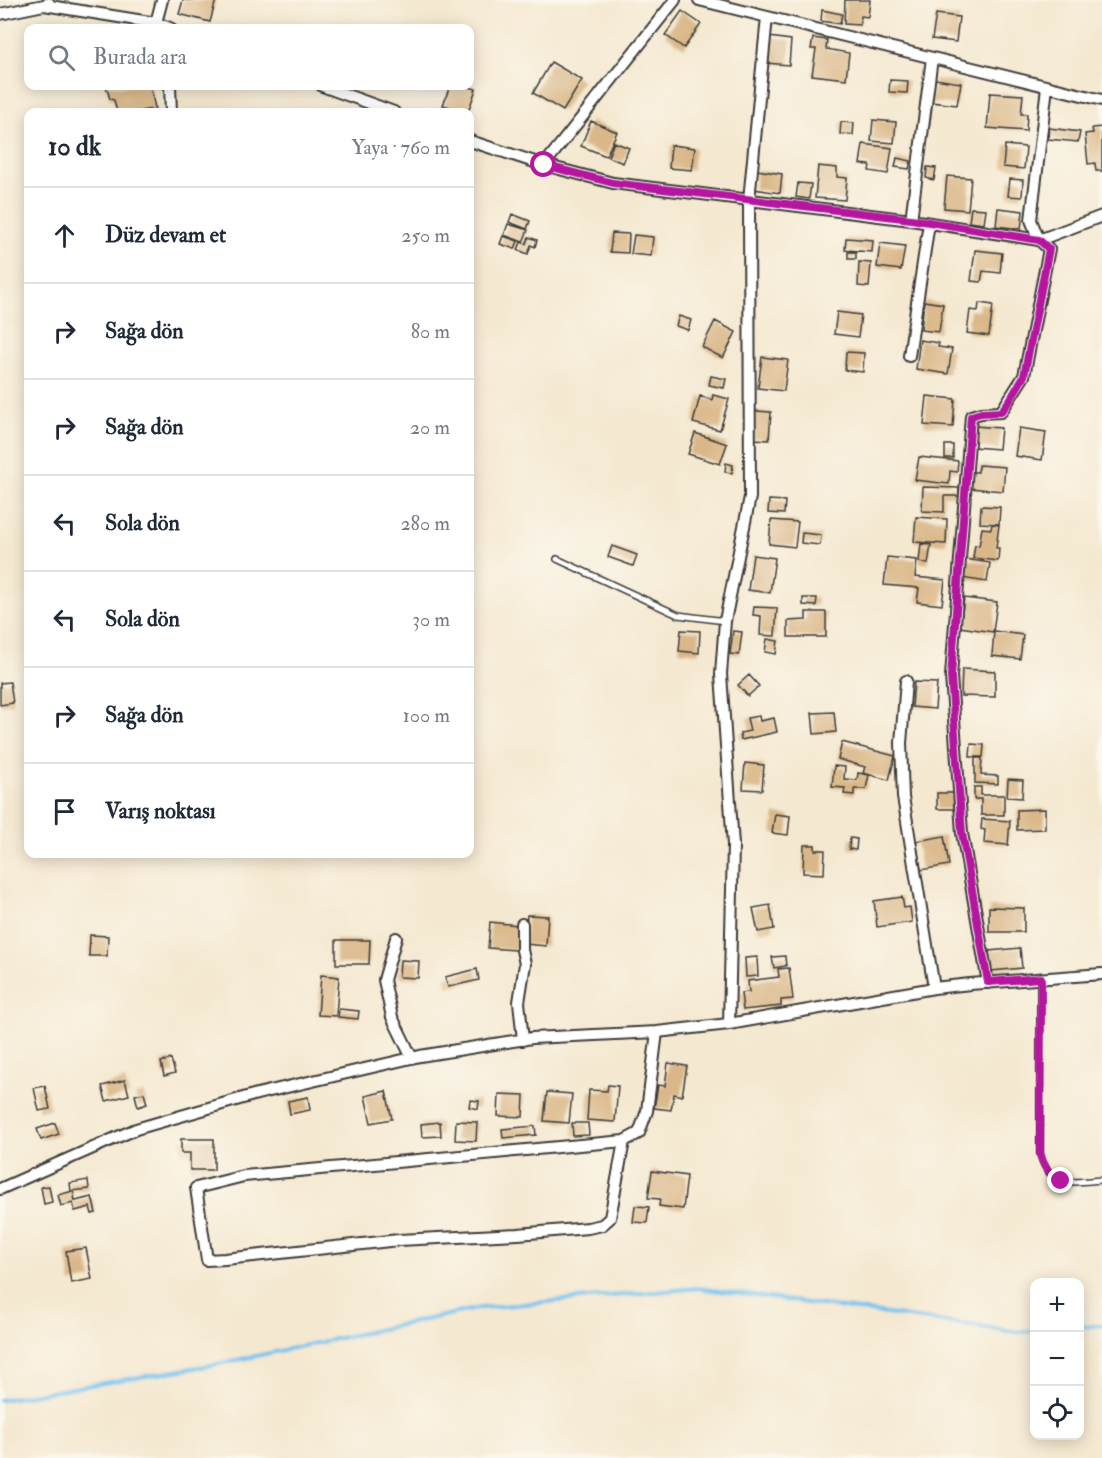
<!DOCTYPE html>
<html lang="tr">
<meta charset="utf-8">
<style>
body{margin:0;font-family:"IM FELL Double Pica",serif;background:#f6f6f7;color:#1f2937}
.controls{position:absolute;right:18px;bottom:18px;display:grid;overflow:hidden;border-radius:12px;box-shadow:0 3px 15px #0003}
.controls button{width:54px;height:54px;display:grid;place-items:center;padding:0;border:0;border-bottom:2px solid #e0e1e3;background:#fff;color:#1f2937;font:30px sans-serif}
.stop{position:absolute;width:18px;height:18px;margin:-14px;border:4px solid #b5179e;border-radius:50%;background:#fff}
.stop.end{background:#b5179e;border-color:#fff;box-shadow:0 2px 6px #0008}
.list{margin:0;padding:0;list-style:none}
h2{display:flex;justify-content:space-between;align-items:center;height:78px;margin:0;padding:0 24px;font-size:26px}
h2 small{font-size:20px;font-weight:400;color:#747a83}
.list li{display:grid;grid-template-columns:39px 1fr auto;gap:18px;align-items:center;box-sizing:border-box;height:96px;padding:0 24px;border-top:2px solid #e0e1e3}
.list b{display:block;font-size:22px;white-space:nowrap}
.list em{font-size:20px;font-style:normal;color:#747a83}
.icon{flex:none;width:33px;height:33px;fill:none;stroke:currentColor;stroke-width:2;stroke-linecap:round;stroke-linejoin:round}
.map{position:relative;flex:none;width:1102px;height:1458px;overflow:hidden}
.search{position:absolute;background:#fff;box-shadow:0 3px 15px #0003;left:24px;top:24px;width:450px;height:66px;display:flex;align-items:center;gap:15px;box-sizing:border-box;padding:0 21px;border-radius:12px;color:#747a83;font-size:22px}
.panel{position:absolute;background:#fff;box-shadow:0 3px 15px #0003;left:24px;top:108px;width:450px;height:750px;border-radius:12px}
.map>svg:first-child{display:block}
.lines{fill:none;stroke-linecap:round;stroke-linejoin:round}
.stream{stroke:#74c1ee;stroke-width:4}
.building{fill:#dab788}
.lane-casing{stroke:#3c3b37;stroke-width:8}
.street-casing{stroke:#3c3b37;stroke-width:14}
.lane{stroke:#fff;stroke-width:5}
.street{stroke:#fff;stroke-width:10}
.route{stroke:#b5179e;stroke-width:8}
</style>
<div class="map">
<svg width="1102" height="1458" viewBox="0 0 1102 1458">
<rect width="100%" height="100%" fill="#fbf7ec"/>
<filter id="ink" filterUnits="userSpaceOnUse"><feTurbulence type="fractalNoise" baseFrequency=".0167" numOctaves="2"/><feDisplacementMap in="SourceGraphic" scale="12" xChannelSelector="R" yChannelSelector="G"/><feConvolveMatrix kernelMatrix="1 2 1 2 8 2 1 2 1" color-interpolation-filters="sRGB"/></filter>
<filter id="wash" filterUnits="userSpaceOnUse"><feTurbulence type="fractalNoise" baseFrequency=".008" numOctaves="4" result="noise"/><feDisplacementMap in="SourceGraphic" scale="24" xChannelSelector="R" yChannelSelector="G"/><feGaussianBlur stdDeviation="1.35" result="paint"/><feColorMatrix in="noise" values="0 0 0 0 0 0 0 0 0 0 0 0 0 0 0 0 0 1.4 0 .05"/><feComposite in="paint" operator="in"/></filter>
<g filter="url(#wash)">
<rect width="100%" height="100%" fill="#f4e8d0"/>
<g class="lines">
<!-- stream -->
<path class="stream" d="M1080,1327l22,-2
M0,1400l218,-36 262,-56 218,-20 320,44 16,-1"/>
</g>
<g id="blocks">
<!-- building -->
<path class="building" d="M183,0h33l-6,22 -31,-8z
M845,0h25l-2,17 -7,-1 -1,9 -16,-1z
M822,10l20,4 -2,10 -19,-3z
M682,11l19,13 -17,24 -19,-13z
M936,14l23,3 -3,25 -24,-3z
M769,37l22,3 -2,25 -23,-2z
M813,38l14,2 -1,9 23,4 -3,26 -34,-4 4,-26h-5z
M551,62l31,18 -19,31 -30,-18z
M935,79l26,4 -4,22 -26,-3z
M890,80l18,1 -1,12 -18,-1z
M106,86h44l5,22 -18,4h-20l-3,-12 -4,-1z
M450,86h15l11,3 -8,23 -25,-7z
M990,93l33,2 -2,19h6l-1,17 -39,-3z
M873,120l23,2 -2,21 -23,-2z
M591,121l26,11 -11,24 -25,-10z
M841,122l13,1 -1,12 -13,-1z
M1102,127v44h-6l-1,-8 -7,1 -3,-30 8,-1 -1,-5z
M1049,128l31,4 -2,10 -30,-3z
M614,142l15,6 -6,15 -15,-6z
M863,144l29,4 -4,26 -19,-3 1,-6 -10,-1z
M671,145l24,3 -3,22 -23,-2z
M1005,145l21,2 -2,22 -21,-2z
M897,158l14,3 -2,8 -14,-2z
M818,166l19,2v9l10,1 -2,22 -30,-2z
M927,167l9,1 -2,12 -8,-2z
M757,170l25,4 -2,19 -26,-4z
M947,176l24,2 -3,32 -24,-2z
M1010,179l13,1 -1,17 -14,-1z
M798,183l13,1 -2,15 -13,-2z
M971,208l15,1 -2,15 -15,-2z
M998,208l25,3 -2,18 -25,-3z
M512,214l18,7 -3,8 -18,-7z
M508,224l20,6 -5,12 -19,-7z
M612,233l17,1 -1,19 -18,-1z
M634,235l19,2 -2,19 -20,-2z
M503,236l15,5 -3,8 -15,-5z
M529,237l8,3 -2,7 -4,-2 -3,9 -10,-4 3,-8 5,2z
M846,238l27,2 -1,12 -27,-2z
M880,243l25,3 -4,24 -24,-3z
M975,250l27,3 -2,20 -17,-2 -2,11 -10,-1z
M848,252h8v7h-8z
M859,262l12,1 -2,24 -11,-1z
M924,301l19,3 -4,28 -18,-2z
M979,303l14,2 -4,31 -22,-3 3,-23 8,1z
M837,312l24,3 -3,22 -24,-3z
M679,316l12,4 -3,10 -12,-4z
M715,321l21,11 -13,26 -21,-11z
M920,340l19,3 -1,4 14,2 -4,25 -32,-5z
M846,352l18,1 -1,19 -18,-2z
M762,357l26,3 -4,31 -26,-3z
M711,376l15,3 -2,9 -15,-3z
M713,395l16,4 -9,31 -27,-7 7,-27 12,4z
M927,396l28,3 -2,28 -29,-2z
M755,411l16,1 -2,28 -16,-1z
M974,426l27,2 -2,21 -26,-2z
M1019,428l27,4 -4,28 -27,-4z
M695,433l32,11 -7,20 -32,-10z
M945,445h8v13h-8z
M919,457l39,4 -1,11 -7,-1 -1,13 -34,-4z
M726,463l7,2 -1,8 -7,-1z
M979,465l26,2 -2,24 -33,-3 1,-16h7z
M923,487l36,1v8h-15v16l-22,-1z
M769,500l16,1 -1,13 -16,-1z
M981,506l19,1 -1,17 -19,-1z
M916,517l31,2 -1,25 -32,-2z
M771,520l27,2 -3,25 -26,-3z
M992,524l7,1 -3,23h3l-1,13 -25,-3 2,-13 4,1 3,-18 9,1z
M802,533l19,2 -1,10 -19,-2z
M921,544l10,1 -3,19 -9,-2z
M612,546l25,9 -4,11 -25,-9z
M753,555l22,3 -5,35 -22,-3z
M887,557l30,3 -2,17 30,3 -3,25 -25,-3 2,-14 -35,-3z
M965,559l25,4 -3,19 -26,-4z
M803,598h14l-1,8 -13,-1z
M964,598l33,4 -4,30 -33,-5z
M754,607l23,1 -2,28 -15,-1 1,-19 -8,-1z
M806,612h20v25h-38v-16l18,-1z
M681,630l19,1 -1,22 -20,-2z
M733,631l9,1 -3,23 -9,-1z
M994,631l29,4 -3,24 -28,-3z
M767,639l11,2 -2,13 -11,-2z
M962,669l33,2v26l-34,-1z
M749,675l10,11 -11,10 -10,-11z
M10,682l3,21 -13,2v-22z
M914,682l23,1 -2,26 -23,-2z
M834,712l2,20 -22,2 -2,-21z
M759,716l1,5 14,-3 3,14 -36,8 -1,-7 10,-2 -3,-13z
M842,742l53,14 -6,24 -26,-7 2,-6 -27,-8z
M971,744l13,1 -1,12h-13z
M975,758h7l-1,17 17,1v8l-23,-1z
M745,763l19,2 -2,25 -19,-1z
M834,766l11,1 -1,12 13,1 1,-7 11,2 -3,14h-12v6l-10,-1 1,-6 -13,-1z
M1008,779l15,1 -1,18 -15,-1z
M974,787h7v8h23v20h-23v-16h-7z
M937,793h17v16h-17z
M1045,809v20l-28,1v-20z
M775,814l15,2 -2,19 -16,-2z
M982,819l28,2 -2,24 -24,-2 1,-13 -4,-1z
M944,836l5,29 -28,5 -5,-29z
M850,838l7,1 -1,11 -7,-1z
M804,845h11v5h10l-1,24 -21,-1z
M902,897l2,11 6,-1 2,15 -35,5 -3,-26z
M770,905l4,24 -16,3 -5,-24z
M989,907l35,1v24h-35z
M527,915l21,1 -2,30 -21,-2z
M490,922l28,3 -2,25 -28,-2z
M90,935l18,1 -1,20h-18z
M336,940h34l-1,24h-33z
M1020,948l2,20 -31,3 -2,-20z
M785,956l1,10 -12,2 -2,-11z
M757,957l1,19 -12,1 -1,-19z
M400,960l19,1 -1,17 -19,-1z
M789,968l4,31 -12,1v6l-38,4 -2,-17 8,-1 -1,-11 31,-4 -1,-8z
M477,969l2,11 -31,7 -3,-10z
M321,975l18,2 -3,39 -18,-1z
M339,1009l20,2 -1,8 -20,-2z
M171,1059l4,14 -11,3 -3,-14z
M668,1063l19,3 -5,30 -8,-2 -3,16 -17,-2 4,-23 7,1z
M125,1080l4,15 -23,6 -4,-15z
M608,1085l10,1 -3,36 -28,-2 2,-30 18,1z
M45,1086l5,23 -11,2 -5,-23z
M386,1091l6,28 -21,4 -6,-27z
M547,1092l25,2 -3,29 -25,-2z
M144,1093l3,11 -9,3 -3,-12z
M499,1094l25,1 -1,22 -25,-1z
M308,1097l2,13 -20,4 -2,-13z
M470,1100l9,1 -1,8 -9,-2z
M456,1121l21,1 -1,19 -21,-1z
M440,1122l1,14 -19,1 -1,-13z
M55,1123l4,11 -18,6 -4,-11z
M572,1123h16l1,12 -16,1z
M535,1126l1,9 -33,3 -1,-9z
M181,1139h33v31h-24v-17h-9z
M652,1171l35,5 -4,33 -24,-3 1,-7 -12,-1z
M88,1180l1,9 -18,2 -1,-8z
M49,1186l3,16 -8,2 -3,-17z
M73,1191l2,10 17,-4 4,16 -4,1 -2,-7 -15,4 -2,-8 -12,3 -3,-11z
M635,1206l14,1 -2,16 -14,-1z
M86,1248l6,31 -21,4 -5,-32z"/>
</g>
</g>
<g filter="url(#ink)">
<use href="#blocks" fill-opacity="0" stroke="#3c3b37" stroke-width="1.5"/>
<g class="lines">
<defs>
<path id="lane" d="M557,559l121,56 47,6
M1040,978v175c8,36 34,29 62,27"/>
<path id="street" d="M699,0l403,100
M44,5l112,18 14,5
M0,14l44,-9 5,-2
M158,28l-2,-5 6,-23
M170,86l1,26
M322,86l72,26
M470,141l74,24 69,18 298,37 128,20 63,-24
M544,165l131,-165
M911,220l21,-162
M909,356l20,-133
M906,681l-5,62 2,54 31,191
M522,924v26l3,14 -6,38 4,38
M396,938l-12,42 8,37 20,41
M988,983l-26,-150 -11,-157 20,-260 10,-3 20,-1 23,-36 25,-127 -10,-9 -8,-20 16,-133
M729,1024l4,-179 -12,-171 4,-53 25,-124 -1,-297 18,-183
M624,1141l-380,35 -48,12 11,72 18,-1 174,-19 119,-6 70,-6 14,-3 8,-7 14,-77 15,-8 8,-22 10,-79
M0,1189l136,-60 121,-35 163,-38 112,-18 125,-6 72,-8 205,-36 36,-4 132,-10"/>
</defs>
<!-- lane casing -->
<use href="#lane" class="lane-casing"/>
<!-- street casing -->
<use href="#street" class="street-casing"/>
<!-- lane -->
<use href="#lane" class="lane"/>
<!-- street -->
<use href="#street" class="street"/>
</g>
</g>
<g class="lines" filter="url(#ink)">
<!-- route -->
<path class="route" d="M544,165l69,18 298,36 128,21 10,9 -25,127 -14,24 -9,12 -20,1 -10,3 -20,260 11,157 26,149 53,-4 -1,175c3,13 9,22 21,28"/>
</g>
</svg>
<div class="controls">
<button>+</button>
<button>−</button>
<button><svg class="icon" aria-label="locate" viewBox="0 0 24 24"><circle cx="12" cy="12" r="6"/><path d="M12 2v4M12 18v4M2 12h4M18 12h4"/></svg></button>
</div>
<div class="stop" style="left:544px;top:165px"></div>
<div class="stop end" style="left:1061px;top:1181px"></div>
<div class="search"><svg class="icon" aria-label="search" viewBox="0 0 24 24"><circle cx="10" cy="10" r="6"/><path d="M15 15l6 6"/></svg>Burada ara</div>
<section class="panel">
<h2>10 dk<small>Yaya · 760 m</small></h2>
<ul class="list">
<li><svg class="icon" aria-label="ahead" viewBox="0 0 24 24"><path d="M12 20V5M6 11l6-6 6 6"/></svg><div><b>Düz devam et</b></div><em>250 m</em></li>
<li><svg class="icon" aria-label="right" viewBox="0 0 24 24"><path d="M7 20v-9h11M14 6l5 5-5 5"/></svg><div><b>Sağa dön</b></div><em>80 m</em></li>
<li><svg class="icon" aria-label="right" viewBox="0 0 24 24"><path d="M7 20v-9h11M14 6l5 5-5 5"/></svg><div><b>Sağa dön</b></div><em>20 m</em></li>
<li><svg class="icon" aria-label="left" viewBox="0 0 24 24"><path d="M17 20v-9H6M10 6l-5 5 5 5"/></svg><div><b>Sola dön</b></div><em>280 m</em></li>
<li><svg class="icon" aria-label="left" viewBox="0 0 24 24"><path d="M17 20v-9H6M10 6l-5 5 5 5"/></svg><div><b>Sola dön</b></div><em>30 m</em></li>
<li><svg class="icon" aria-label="right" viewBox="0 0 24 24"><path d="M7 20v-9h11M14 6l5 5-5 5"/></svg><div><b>Sağa dön</b></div><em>100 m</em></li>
<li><svg class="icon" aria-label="arrive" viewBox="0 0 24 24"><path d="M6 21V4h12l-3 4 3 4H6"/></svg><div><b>Varış noktası</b></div></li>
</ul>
</section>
</div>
